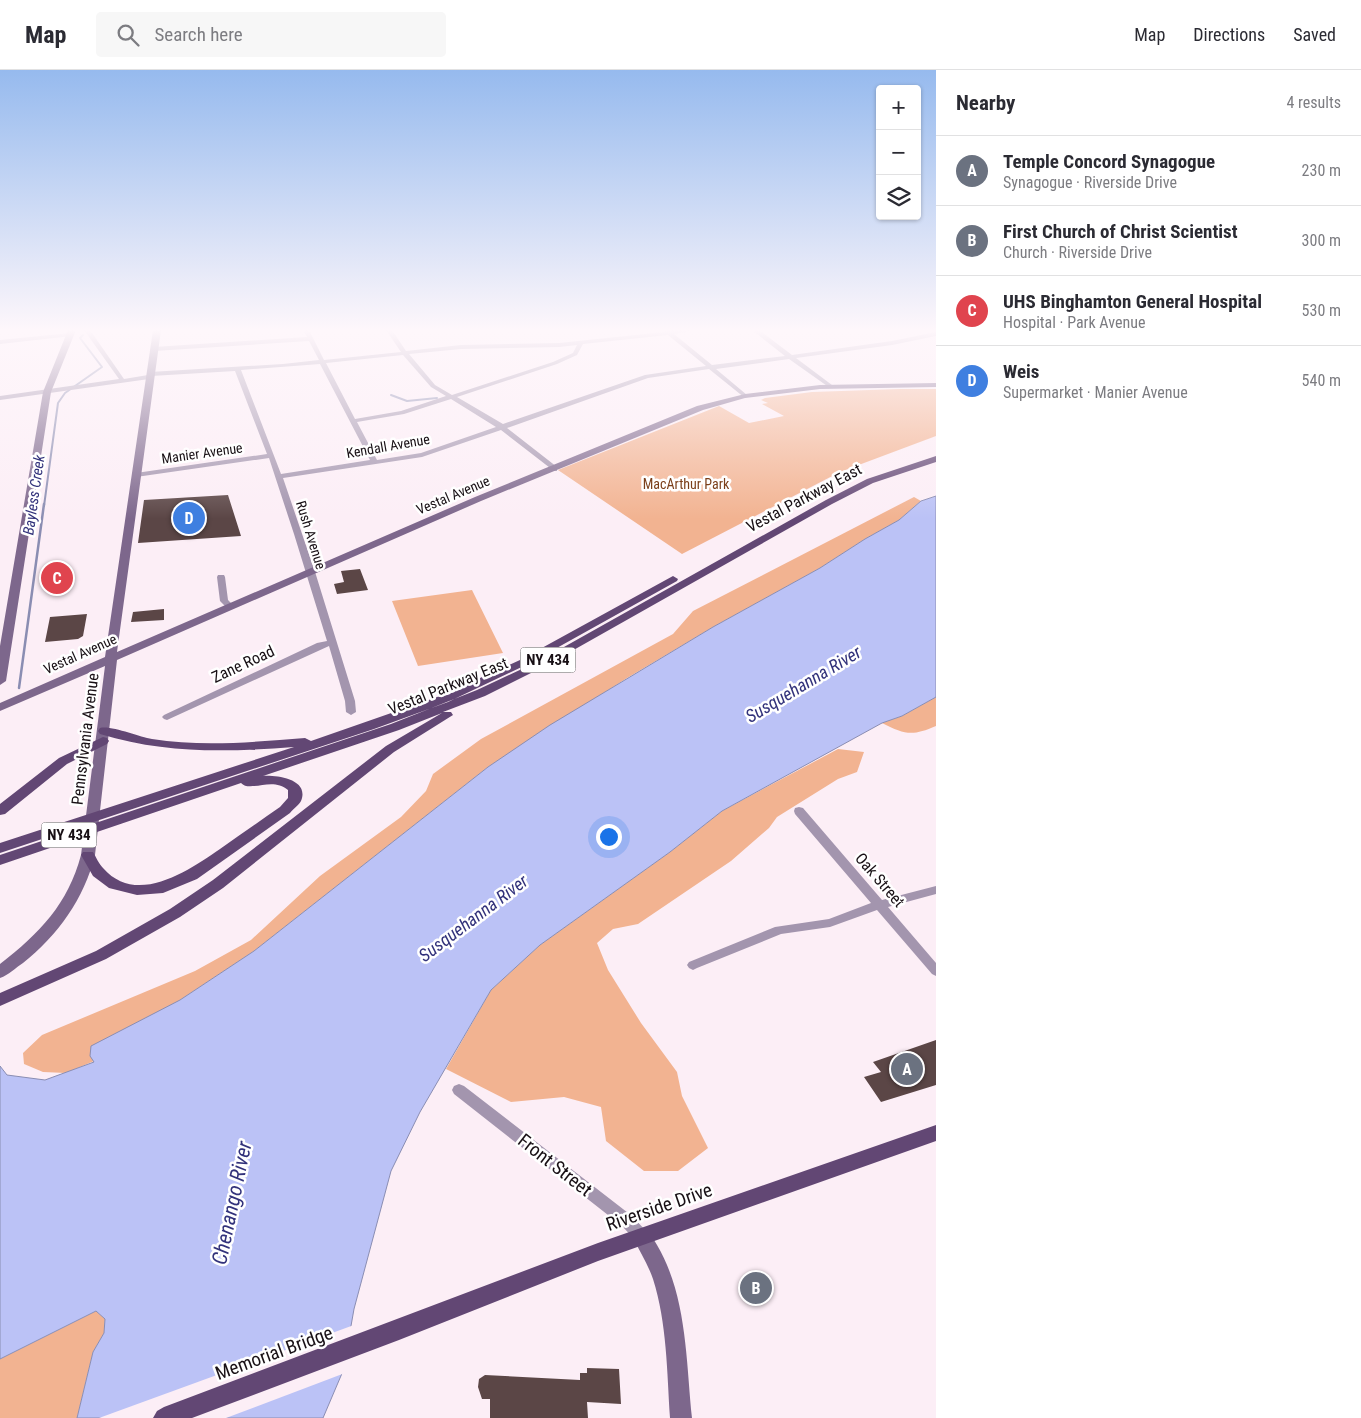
<!DOCTYPE html>
<meta charset="utf-8">
<style>
body{margin:0;font-family:"Roboto Condensed",sans-serif;background:#f7f7f7;color:#2b2b33}
.controls{position:absolute;right:15px;top:15px;display:grid;overflow:hidden;border-radius:5px;box-shadow:0 1px 4px #0004}
.controls button{width:45px;height:45px;display:grid;place-items:center;padding:0;border:0;border-bottom:1px solid #e1e1e2;background:#fff;color:#2b2b33;font:25px sans-serif}
.you{position:absolute;left:608px;top:766px;width:18px;height:18px;margin:-12px;border:4px solid #fff;border-radius:50%;background:#1a73e8;box-shadow:0 0 0 8px #1a73e833}
.badge{display:grid;place-items:center;width:32px;height:32px;border-radius:50%;background:#087a2f;color:#fff;font-size:16px;font-weight:700}
.pin{position:absolute;translate:-50% -50%;border:2px solid #fff;box-shadow:0 1px 5px #0006}
.list{margin:0;padding:0;list-style:none}
h2{display:flex;justify-content:space-between;align-items:center;height:65px;margin:0;padding:0 20px;font-size:21px}
h2 small{font-size:16px;font-weight:400;color:#7c7c81}
.list li{display:grid;grid-template-columns:32px 1fr auto;gap:15px;align-items:center;box-sizing:border-box;height:70px;padding:0 20px;border-top:1px solid #e1e1e2}
.list b{display:block;font-size:19px;white-space:nowrap}
.list p{margin:0;font-size:16px;white-space:nowrap;color:#7c7c81}
.list em{font-size:16px;font-style:normal;color:#7c7c81}
.icon{flex:none;width:28px;height:28px;fill:none;stroke:currentColor;stroke-width:2;stroke-linecap:round;stroke-linejoin:round}
.map{position:relative;flex:none;width:936px;height:1348px;overflow:hidden}
header{display:flex;align-items:center;gap:30px;box-sizing:border-box;height:70px;padding:0 25px;background:#fff;border-bottom:1px solid #e1e1e2}
header strong{font-size:24px}
nav{display:flex;gap:28px;margin-inline-start:auto;font-size:18px}
.search{width:350px;height:45px;background:#f7f7f7;display:flex;align-items:center;gap:12px;box-sizing:border-box;padding:0 18px;border-radius:5px;color:#7c7c81;font-size:19px}
main{display:flex}
aside{flex:1;background:#fff}
.map>svg:first-child{display:block}
.green{fill:#f2b391}
.water{fill:#bbc2f6;stroke:#8a8db2}
.pier{fill:#fceef6}
.lines{fill:none;stroke-linecap:round;stroke-linejoin:round}
.stream-far1{stroke:#8a8db2;stroke-width:2}
.stream{stroke:#8a8db2;stroke-width:2.5}
.building{fill:#5b4646}
.street{fill:#a395ae;fill-rule:evenodd}
.secondary{fill:#7d678c;fill-rule:evenodd}
.primary{fill:#624774;fill-rule:evenodd}
.labels{text-anchor:middle;dominant-baseline:central;stroke-width:5;stroke-linejoin:round;paint-order:stroke}
.far-street-label{font-size:14px;fill:#181015;stroke:#fff}
.far-park-label{font-size:14px;fill:#7b3f1a;stroke:#fff}
.far-water-label{font-size:15px;font-style:italic;fill:#32327b;stroke:#fff}
.shield{fill:#fff;stroke:#5d585b;stroke-width:1}
.shield-label{font-size:15px;font-weight:bold;fill:#181015}
.street-label{font-size:16px;fill:#181015;stroke:#fff}
.water-label{font-size:18px;font-style:italic;fill:#32327b;stroke:#fff}
.near-street-label{font-size:19px;fill:#181015;stroke:#fff}
.near-water-label{font-size:21px;font-style:italic;fill:#32327b;stroke:#fff}
</style>
<header>
<strong>Map</strong>
<div class="search"><svg class="icon" aria-label="search" viewBox="0 0 24 24"><circle cx="10" cy="10" r="6"/><path d="M15 15l6 6"/></svg>Search here</div>
<nav><a>Map</a><a>Directions</a><a>Saved</a></nav>
</header>
<main>
<div class="map">
<svg width="936" height="1348" viewBox="0 0 936 1348">
<rect width="100%" height="100%" fill="#fceef6"/>
<!-- green -->
<path class="green" d="M900,319h36v47l-96,36 -158,82 -124,-84 161,-64 30,17 35,-7 -22,-12 6,-1 -7,-3 4,-2 47,-6z
M914,427l7,4 -22,19 -34,19 -45,29 -107,59 -86,51 -139,89 -234,184 -74,49 -86,61 -28,12 -23,-1 -19,-8 -1,-11 19,-18 153,-64 56,-31 69,-64 81,-59 25,-26 7,-17 48,-35 192,-105 20,-23z
M472,520l31,63 -85,13 -26,-65z
M936,627v29c-23,10 -31,9 -54,-3l20,-7z
M838,679l26,3 -7,20 -19,7 -61,38 -8,11 -38,33 -93,63 -25,5 -16,14 11,27 33,53 36,49 5,24 26,52 -30,23h-34l-38,-30 -5,-34 -37,-10 -53,5 -65,-33 45,-79 49,-45 130,-93 52,-41z
M96,1241l9,8 -1,14 -11,19 -16,66h-77v-59z"/>
<!-- water -->
<path class="water" d="M936,426v201l-34,19 -20,7 -160,88 -52,41 -130,93 -49,45 -71,122 -29,59 -37,138 -11,62 -20,47h-246l16,-66 11,-19 1,-14 -9,-8 -96,48v-293l7,9 38,5 49,-18 -4,-6 1,-10 89,-46 74,-49 234,-184 62,-42 163,-98 107,-59 45,-29 34,-19 22,-19z"/>
<!-- pier -->
<path class="pier" d="M354,1255l-9,48 -119,45h-127z"/>
<g class="lines">
<!-- stream-far1 -->
<path class="stream-far1" d="M391,325l16,6 30,-3
M44,436l14,-103 7,-10 37,-26 -22,-29 3,-3"/>
<!-- stream -->
<path class="stream" d="M19,618l25,-184"/>
</g>
<!-- building -->
<path class="building" d="M228,425l13,41 -103,7 6,-43z
M360,499l8,21 -31,4 -3,-10 10,-2 -3,-11z
M164,539v11l-33,2 2,-10z
M87,544l-4,22 -5,3 -33,3 5,-25z
M936,970v45l-55,17 -17,-25 17,-5 -8,-10z
M587,1298l32,1 2,35 -34,-2 1,16h-98v-19h-8l-4,-12 1,-8 6,-4 95,5v-7h7z"/>
<g class="lines">
<!-- street -->
<path class="street" d="M84,260h6l34,49 24,-4v-2l2,-1 133,-8 36,-4 -10,-19 -155,10 -3,-2 3,-2 153,-10 -4,-7h6l15,30 77,-8 -15,-22h6l14,21 55,-6 98,-2 105,-11 1,-2h32l-23,4 38,31 73,-9 -33,-26h7l33,25 100,-14 44,-9v4l-44,9 -96,13 36,27v2l-2,1 -41,-29 -73,10 31,26v2l-2,1 -36,-29 -61,9 -141,50 50,39v4h-3l-53,-41 -79,27 -139,21 33,97 39,126 1,11 -5,3 -5,-3 -1,-11 -16,-55 -162,74 -3,-1 -2,-2 2,-2 153,-72 10,-2 -33,-107 -25,-76 -133,19 -4,-2 4,-2 131,-19 -32,-83 -84,5v2l-2,1 -149,21v-4l119,-17zM668,265l38,31 -61,9 -142,49 -46,-27 100,-33 20,-9 6,-11zM577,275l-4,8 -20,9 -101,33 -17,-10 -26,-31 52,-5 98,-2zM403,285l28,32 15,9 -45,15 -46,8 -29,-56zM320,294l50,96 -89,14 -40,-104zM451,329l45,28 -75,26 -44,7 -20,-38 47,-8z
M70,263l3,2 -1,1 -72,8v-4z
M218,505h6l1,2 3,23 6,6 -1,2h-6l-7,-7 -3,-24z
M799,737l4,1 79,92 54,-14v8l-48,13 48,56v13l-4,-2 -55,-64 -47,17 -49,7 -84,34 -4,2 -4,-2 -2,-3 2,-3 86,-35 54,-8 42,-16 -76,-89 -1,-3 1,-3z
M459,1014l5,2 168,130 15,16 2,5 -2,5 -5,2 -5,-2 -15,-16 -168,-132 -2,-4 2,-4z"/>
<!-- secondary -->
<path class="secondary" d="M68,260h8l-25,62 -45,289 -6,4v-39l43,-254z
M153,260h8l-44,322 358,-155 222,-91 48,-12 75,-9 116,-2v4l-116,2 -75,9 -42,12 -222,91 -364,159 -22,195c-11,44 -37,80 -72,108 -8,5 -14,12 -23,15v-14c40,-31 68,-60 81,-109l24,-189 -105,45v-8l105,-46z
M642,1158c8,3 10,9 15,17 30,51 29,115 35,173h-22c-3,-46 -3,-95 -17,-139 -5,-15 -14,-28 -20,-42l2,-6z"/>
<!-- primary -->
<path class="primary" d="M936,386v6l-63,21 -41,21 -285,161 -62,31 -42,16h8l2,3 -59,37 -171,136 -43,29 -74,42 -106,47v-13l96,-42 74,-42 43,-29 173,-134 56,-33 -43,17 -136,46c13,-1 47,3 38,25 -2,4 -8,8 -11,12l-93,66 -34,14 -26,2 -28,-7 -16,-12 -12,-21 2,-3h10c3,5 6,12 10,16 34,39 86,2 117,-19 20,-14 40,-28 60,-42l8,-9v-8c-16,-14 -38,3 -47,-7l-241,82v-10l391,-131 86,-34 62,-29 287,-161 41,-21z
M673,506l5,3 -1,2 -149,83 -80,38 -74,27 -374,124v-10l294,-96c-68,5 -128,7 -194,-13l-2,-3 2,-3c11,-3 39,9 52,11 50,8 102,3 153,-1l6,3 129,-45 80,-36z
M103,667l4,1 2,3 -2,3 -40,20 -62,50 -5,1v-11l59,-46z
M936,1055v16l-338,120 -199,79 -207,78h-39l4,-7 7,-4 434,-164z"/>
</g>
<!-- sky -->
<linearGradient id="sky" x2="0" y2="1"><stop stop-color="#96baee"/><stop offset="0.58" stop-color="#fef7fb"/><stop offset="1" stop-color="#fef7fb" stop-opacity="0"/></linearGradient>
<rect width="936" height="449" fill="url(#sky)"/>
<g class="labels">
<!-- far-street labels -->
<g class="far-street-label">
<text transform="translate(388 376) rotate(-10)">Kendall Avenue</text>
<text transform="translate(202 383) rotate(-8)">Manier Avenue</text>
<text transform="translate(453 425) rotate(-23)">Vestal Avenue</text>
<text transform="translate(311 465) rotate(73)">Rush Avenue</text>
<text transform="translate(80 584) rotate(-24)">Vestal Avenue</text>
</g>
<!-- far-park labels -->
<g class="far-park-label">
<text x="686" y="414">MacArthur Park</text>
</g>
<!-- far-water labels -->
<g class="far-water-label">
<text transform="translate(34 425) rotate(-82)">Bayless Creek</text>
</g>
<!-- shield labels -->
<g class="shield">
<rect x="520.5" y="577.5" width="55" height="25" rx="4"/>
<rect x="41.5" y="752.5" width="55" height="25" rx="4"/>
</g>
<g class="shield-label">
<text x="548" y="590">NY 434</text>
<text x="69" y="765">NY 434</text>
</g>
<!-- street labels -->
<g class="street-label">
<text transform="translate(804 428) rotate(-28)">Vestal Parkway East</text>
<text transform="translate(243 594) rotate(-25)">Zane Road</text>
<text transform="translate(448 616) rotate(-22)">Vestal Parkway East</text>
<text transform="translate(85 669) rotate(-83)">Pennsylvania Avenue</text>
<text transform="translate(880 810) rotate(49)">Oak Street</text>
</g>
<!-- water labels -->
<g class="water-label">
<text transform="translate(803 614) rotate(-31)">Susquehanna River</text>
<text transform="translate(473 848) rotate(-37)">Susquehanna River</text>
</g>
<!-- near-street labels -->
<g class="near-street-label">
<text transform="translate(555 1095) rotate(38)">Front Street</text>
<text transform="translate(659 1137) rotate(-19)">Riverside Drive</text>
<text transform="translate(274 1283) rotate(-20)">Memorial Bridge</text>
</g>
<!-- near-water labels -->
<g class="near-water-label">
<text transform="translate(232 1133) rotate(-78)">Chenango River</text>
</g>
</g>
</svg>
<div class="controls">
<button>+</button>
<button>−</button>
<button><svg class="icon" aria-label="layers" viewBox="0 0 24 24"><path d="M12 4l9 5-9 5-9-5zM3 14l9 5 9-5"/></svg></button>
</div>
<div class="you"></div>
<div class="pin badge" style="left:907px;top:999px;background:#6b7280">A</div>
<div class="pin badge" style="left:756px;top:1218px;background:#6b7280">B</div>
<div class="pin badge" style="left:57px;top:508px;background:#e0444e">C</div>
<div class="pin badge" style="left:189px;top:448px;background:#3f7fe0">D</div>
</div>
<aside>
<h2>Nearby<small>4 results</small></h2>
<ul class="list">
<li><span class="badge" style="background:#6b7280">A</span><div><b>Temple Concord Synagogue</b><p>Synagogue · Riverside Drive</p></div><em>230 m</em></li>
<li><span class="badge" style="background:#6b7280">B</span><div><b>First Church of Christ Scientist</b><p>Church · Riverside Drive</p></div><em>300 m</em></li>
<li><span class="badge" style="background:#e0444e">C</span><div><b>UHS Binghamton General Hospital</b><p>Hospital · Park Avenue</p></div><em>530 m</em></li>
<li><span class="badge" style="background:#3f7fe0">D</span><div><b>Weis</b><p>Supermarket · Manier Avenue</p></div><em>540 m</em></li>
</ul>
</aside>
</main>
